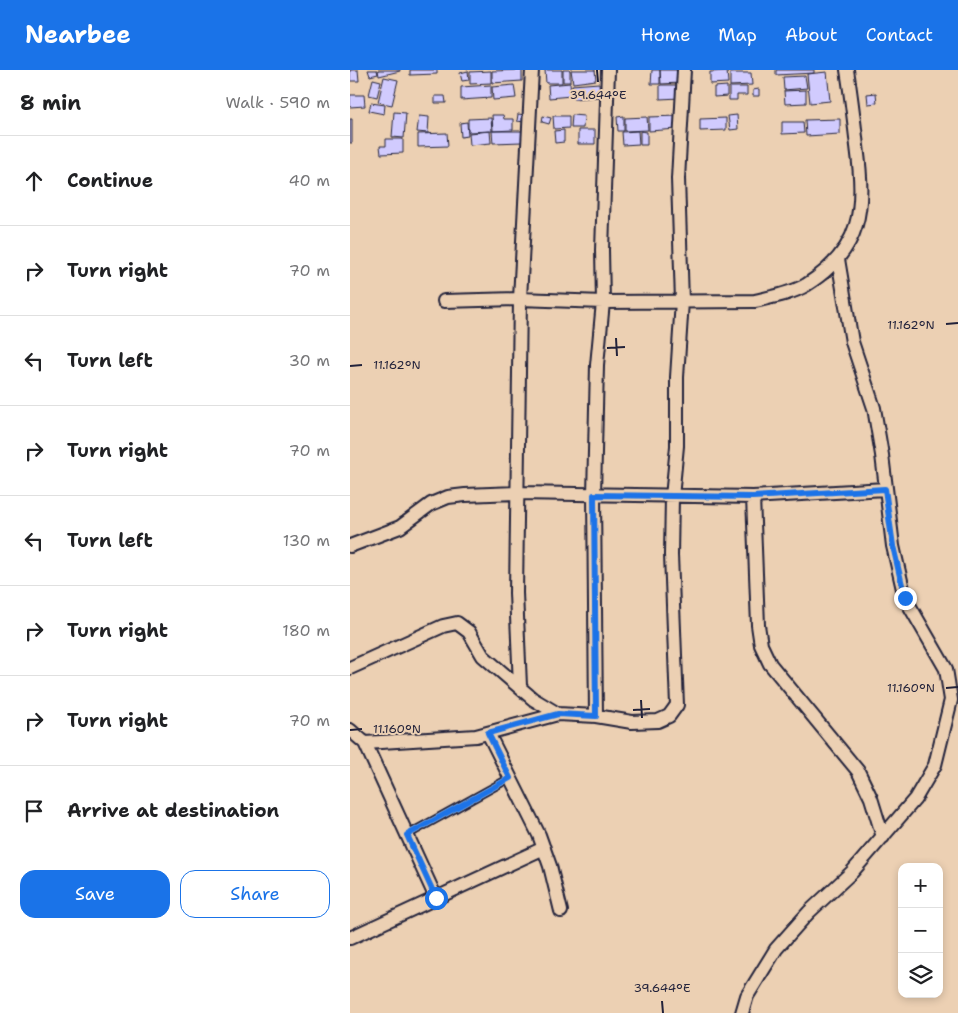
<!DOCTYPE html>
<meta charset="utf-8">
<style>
body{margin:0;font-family:"Shantell Sans",sans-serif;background:#f6f6f6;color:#202124}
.controls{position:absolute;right:15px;bottom:15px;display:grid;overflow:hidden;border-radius:10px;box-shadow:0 2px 8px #0003}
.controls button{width:45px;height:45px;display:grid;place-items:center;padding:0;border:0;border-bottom:1px solid #e0e0e0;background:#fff;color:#202124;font:25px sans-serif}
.stop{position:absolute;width:15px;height:15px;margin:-11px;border:4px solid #1a73e8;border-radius:50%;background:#fff}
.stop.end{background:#1a73e8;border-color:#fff;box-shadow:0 1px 5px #0008}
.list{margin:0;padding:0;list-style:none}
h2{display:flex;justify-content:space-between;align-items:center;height:65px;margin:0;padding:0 20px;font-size:21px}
h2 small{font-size:16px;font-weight:400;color:#757577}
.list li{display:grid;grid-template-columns:32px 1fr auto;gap:15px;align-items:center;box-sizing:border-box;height:90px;padding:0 20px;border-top:1px solid #e0e0e0}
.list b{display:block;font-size:19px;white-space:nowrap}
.list em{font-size:16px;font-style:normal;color:#757577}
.actions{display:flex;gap:10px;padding:15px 20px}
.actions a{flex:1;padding:11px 0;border:1px solid #1a73e8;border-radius:15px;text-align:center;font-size:18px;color:#1a73e8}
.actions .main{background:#1a73e8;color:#fff}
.icon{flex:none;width:28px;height:28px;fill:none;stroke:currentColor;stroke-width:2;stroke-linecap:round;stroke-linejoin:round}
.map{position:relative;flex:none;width:608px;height:943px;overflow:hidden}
header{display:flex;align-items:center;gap:30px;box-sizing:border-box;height:70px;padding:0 25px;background:#1a73e8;color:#fff}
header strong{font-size:24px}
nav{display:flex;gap:28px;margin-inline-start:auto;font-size:18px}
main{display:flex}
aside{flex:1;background:#fff}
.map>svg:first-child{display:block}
.building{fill:#d1cbfe;stroke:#22223b}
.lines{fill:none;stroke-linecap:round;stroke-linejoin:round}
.service-casing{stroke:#22223b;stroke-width:10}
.minor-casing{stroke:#22223b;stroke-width:16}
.service{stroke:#ecd0b3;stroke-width:6}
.minor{stroke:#ecd0b3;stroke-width:12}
.route{stroke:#1a73e8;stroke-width:6}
.ticks{fill:none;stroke:#22223b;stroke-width:2}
.ticks-label{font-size:12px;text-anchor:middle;fill:#22223b;stroke:#ecd0b3;stroke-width:4;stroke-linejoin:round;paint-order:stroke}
</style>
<header>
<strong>Nearbee</strong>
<nav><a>Home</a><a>Map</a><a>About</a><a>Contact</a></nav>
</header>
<main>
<aside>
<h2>8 min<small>Walk · 590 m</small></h2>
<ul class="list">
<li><svg class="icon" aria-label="ahead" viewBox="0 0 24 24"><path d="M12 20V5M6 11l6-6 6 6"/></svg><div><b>Continue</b></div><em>40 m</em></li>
<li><svg class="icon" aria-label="right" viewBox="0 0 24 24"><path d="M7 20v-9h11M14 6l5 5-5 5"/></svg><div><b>Turn right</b></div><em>70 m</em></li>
<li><svg class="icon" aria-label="left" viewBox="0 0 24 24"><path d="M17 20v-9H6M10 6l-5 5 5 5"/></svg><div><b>Turn left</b></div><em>30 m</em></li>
<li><svg class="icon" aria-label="right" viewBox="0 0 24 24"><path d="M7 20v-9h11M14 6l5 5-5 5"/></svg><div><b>Turn right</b></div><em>70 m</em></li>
<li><svg class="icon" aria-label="left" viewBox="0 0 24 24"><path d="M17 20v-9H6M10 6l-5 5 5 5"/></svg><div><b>Turn left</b></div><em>130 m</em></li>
<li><svg class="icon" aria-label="right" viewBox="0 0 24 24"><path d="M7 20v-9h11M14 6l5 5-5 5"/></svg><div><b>Turn right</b></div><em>180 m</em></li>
<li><svg class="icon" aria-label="right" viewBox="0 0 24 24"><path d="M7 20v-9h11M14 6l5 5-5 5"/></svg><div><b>Turn right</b></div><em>70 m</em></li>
<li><svg class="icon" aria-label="arrive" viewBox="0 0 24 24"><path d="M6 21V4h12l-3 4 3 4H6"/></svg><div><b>Arrive at destination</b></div></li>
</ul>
<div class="actions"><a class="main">Save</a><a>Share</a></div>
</aside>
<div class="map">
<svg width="608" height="943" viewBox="0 0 608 943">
<rect width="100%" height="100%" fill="#ecd0b3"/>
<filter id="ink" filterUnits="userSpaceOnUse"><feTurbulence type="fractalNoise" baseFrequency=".02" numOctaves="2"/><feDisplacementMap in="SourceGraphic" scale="10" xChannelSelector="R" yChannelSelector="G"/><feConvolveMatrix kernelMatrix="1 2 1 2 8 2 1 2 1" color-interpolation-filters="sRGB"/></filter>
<g filter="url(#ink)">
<!-- building -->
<path class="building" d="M0,0h8l1,11h-9z
M18,0h9l1,4 -8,2z
M28,0h22v1l-21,5z
M60,0h27v4l-27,1z
M172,0v11l-30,2v-12z
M195,0h17v13h-16z
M213,0h7v12h-7z
M221,0h24l1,10 -23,3z
M302,0h8v14h-9z
M310,0h20v13l-19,1z
M426,0h38v3l-38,2z
M118,1l1,9 -7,1 -2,-8z
M141,1v12l-21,1v-12z
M377,1l1,12 -18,1v-12z
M477,2l3,29 -20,2 -3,-29z
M380,3h21l1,12 -22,1z
M455,6l2,12 -23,2 -1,-13z
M34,7l14,3 -6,25 -14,-3z
M23,9l8,2 -4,16 -8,-2z
M220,13l1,13 -22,2 -1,-13z
M249,13l1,14 -27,2 -1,-14z
M141,15v13l-30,2v-13z
M164,15l2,13 -23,2 -1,-13z
M310,15h19l1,13 -20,1z
M377,16v10l-13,1v-10z
M379,17h18v8h-10v5h-8z
M409,19v7h-6v-6z
M456,20v13l-21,1 -1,-13z
M526,23l1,10 -9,1 -1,-10z
M0,25h14l1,11 -15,1z
M85,26h10l1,7h-11z
M21,33l14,2 -1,9 -15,-3z
M44,42l12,1 -2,25 -12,-1z
M168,44l7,1 -1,7 -7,-1z
M142,45h11l1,4h9v11l-20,1z
M222,45l12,1 -1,12h-12z
M387,45l1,14 -8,1 -2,-14z
M69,46l10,1 -1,16 -11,-1z
M193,46l8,2 -2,6 -7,-2z
M203,46h16v12l-15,1z
M274,46v15h-6l-1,-14z
M328,46v13l-29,2v-14z
M297,47l1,13 -23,1v-13z
M141,48l1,13 -24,1v-13z
M376,48v12l-26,1v-12z
M0,49h2v24h-2z
M490,49v15l-34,2 -1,-16z
M117,52l1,14 -7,1 -1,-14z
M432,52h21l1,11 -22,1z
M214,60v12l-9,1 -1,-12z
M228,60h17v14h-17z
M140,61l1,12 -21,2 -1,-12z
M142,61h30v11l-29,1z
M288,61l1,13 -16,1 -1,-13z
M290,61l7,1v13h-7z
M97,63l1,13 -30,1v-13z
M36,69h17v14l-22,1 -1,-8h6z"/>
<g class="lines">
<defs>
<path id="service" d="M57,765l103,-57"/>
<path id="minor" d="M94,231l76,-2 83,3 152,-1c16,-4 36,-7 51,-16 57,-36 59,-77 51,-139 -3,-26 -6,-51 -10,-76
M403,427l5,128 3,20 9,19 88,107 13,27 12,39
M0,476l50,-19 31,-23 17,-7 17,-2 53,-2 235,4 132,-8
M0,598l93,-42 14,-3 12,9 14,24 50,43 25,15 38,2 36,6 26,-1 11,-5 8,-11 -6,-150 1,-58 5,-51v-69l5,-76 -4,-122 6,-109
M170,616l-4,-93 4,-294 12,-229
M246,646l-2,-221 3,-130 6,-63 -1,-52 6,-180
M0,660l15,13 111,-7 82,-22
M138,663l51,102 11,31 11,45
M15,673l71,155
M0,868l194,-90
M392,943l5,-17 29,-47 33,-37 43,-40 63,-73 20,-34 16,-65 -5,-31 -41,-71 -12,-52 -11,-91 -8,-47 -22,-66 -14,-83"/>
</defs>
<!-- service casing -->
<use href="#service" class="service-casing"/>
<!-- minor casing -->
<use href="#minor" class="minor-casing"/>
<!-- service -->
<use href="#service" class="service"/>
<!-- minor -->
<use href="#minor" class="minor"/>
</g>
</g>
<g class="lines" filter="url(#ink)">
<!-- route -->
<path class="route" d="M86,828l-29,-63 103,-57 -22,-45 70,-19 38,2 -2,-221 159,2 132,-8 8,57 12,52"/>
</g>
<!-- ticks -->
<path class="ticks" d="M247,0l1,12M596,254l12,-1M266,268l1,18M257,278l18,-1M0,296l12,-1M596,618l12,-1M291,630l1,18M283,640l17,-1M0,660l12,-1M312,931l1,12"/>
<g class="ticks-label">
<text x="248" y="29">39.644°E</text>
<text x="561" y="259">11.162°N</text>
<text x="47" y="299">11.162°N</text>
<text x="561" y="622">11.160°N</text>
<text x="47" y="663">11.160°N</text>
<text x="312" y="922">39.644°E</text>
</g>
</svg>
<div class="controls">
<button>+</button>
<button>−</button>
<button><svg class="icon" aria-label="layers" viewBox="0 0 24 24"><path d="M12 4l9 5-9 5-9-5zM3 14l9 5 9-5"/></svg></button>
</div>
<div class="stop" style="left:86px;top:828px"></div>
<div class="stop end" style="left:555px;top:528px"></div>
</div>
</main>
